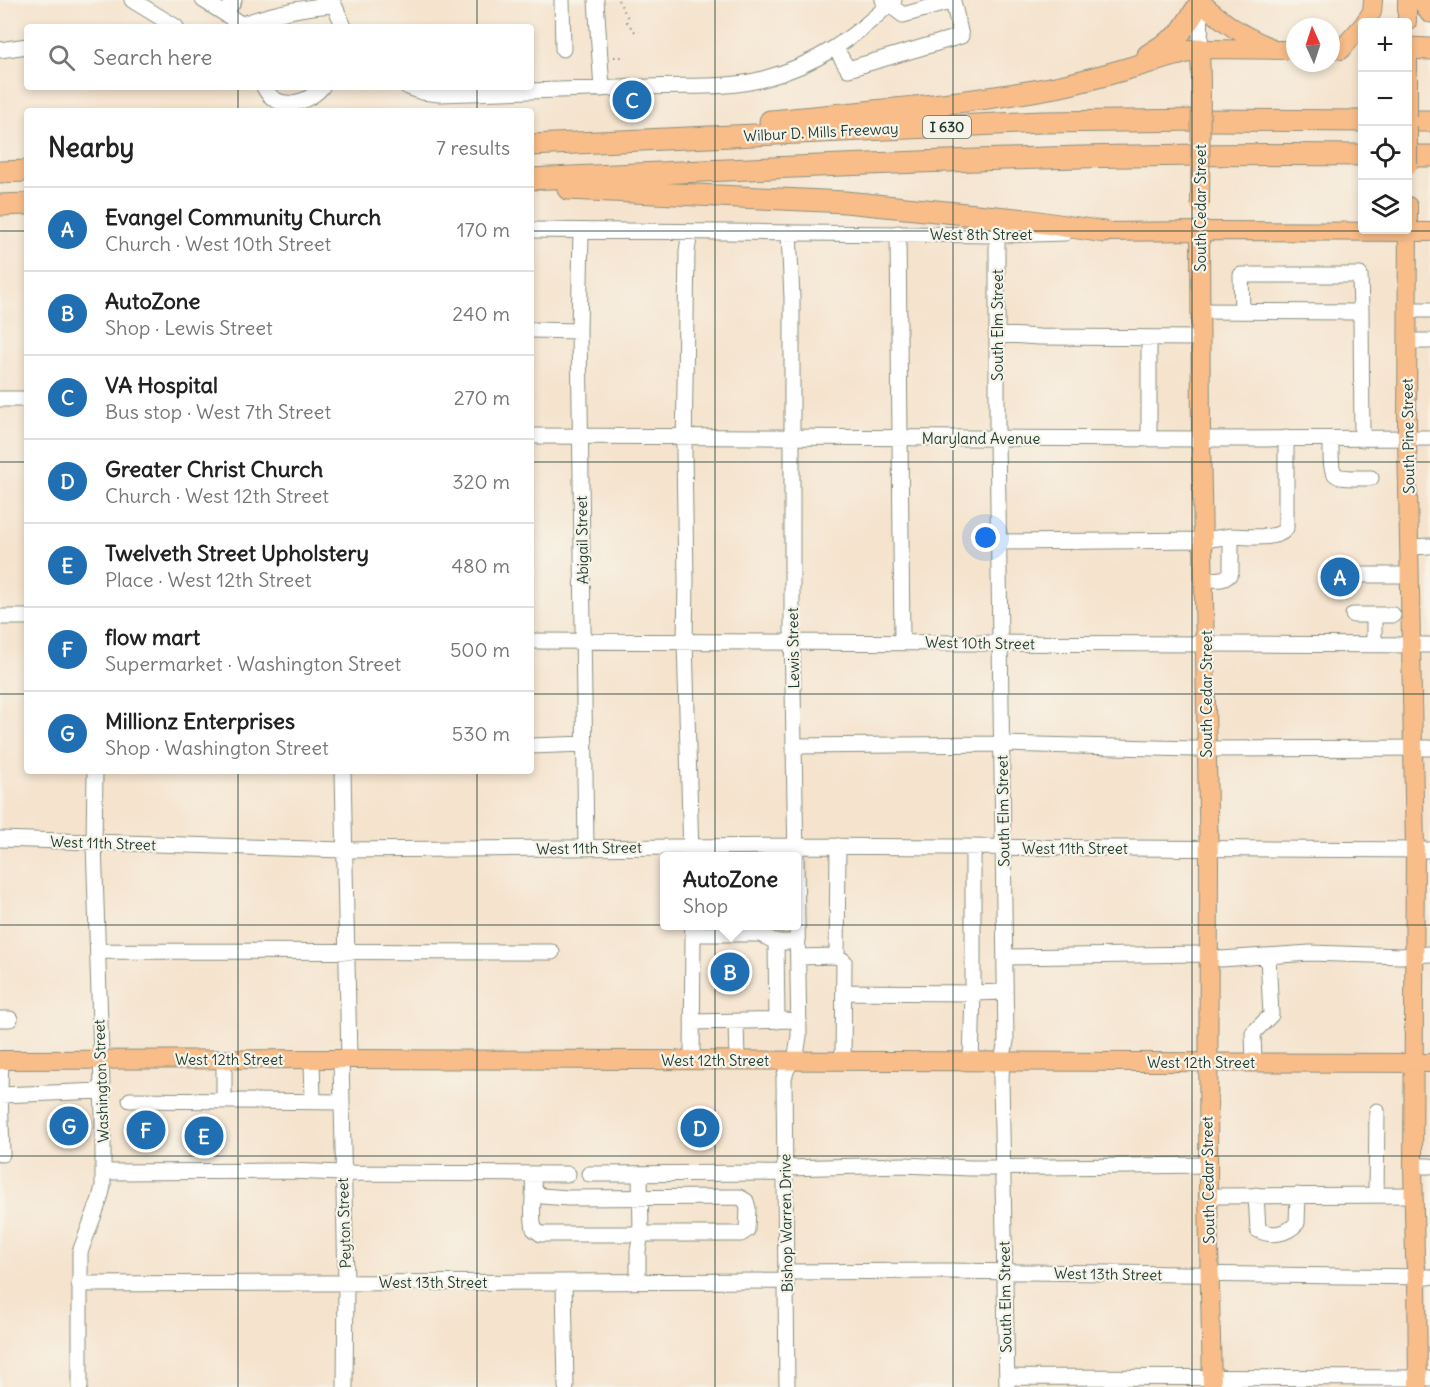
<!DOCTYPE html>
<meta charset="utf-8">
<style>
body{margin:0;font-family:Delius,sans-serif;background:#f2f2f2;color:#222}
.controls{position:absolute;right:18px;top:18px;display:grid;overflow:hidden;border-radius:6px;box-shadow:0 3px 9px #0003}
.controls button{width:54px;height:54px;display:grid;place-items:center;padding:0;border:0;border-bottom:2px solid #e0e0e0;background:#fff;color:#222;font:30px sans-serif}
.compass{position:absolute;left:1286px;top:18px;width:54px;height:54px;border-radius:50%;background:#fff;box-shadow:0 3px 9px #0003;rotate:357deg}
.you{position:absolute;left:986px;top:538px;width:21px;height:21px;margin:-15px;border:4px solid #fff;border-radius:50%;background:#1a73e8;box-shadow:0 0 0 9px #1a73e833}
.badge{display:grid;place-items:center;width:39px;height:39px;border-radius:50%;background:#1f6fb2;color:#fff;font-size:20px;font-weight:700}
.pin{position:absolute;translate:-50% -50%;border:3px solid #fff;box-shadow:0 2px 6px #0006}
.popup{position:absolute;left:660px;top:852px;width:141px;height:78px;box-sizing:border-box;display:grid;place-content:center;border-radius:6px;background:#fff;filter:drop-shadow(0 2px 4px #0005);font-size:20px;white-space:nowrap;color:#767676}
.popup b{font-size:22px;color:#222}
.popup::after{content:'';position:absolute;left:50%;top:100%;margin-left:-12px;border:12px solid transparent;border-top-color:#fff}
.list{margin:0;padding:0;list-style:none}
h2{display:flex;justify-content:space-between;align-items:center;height:78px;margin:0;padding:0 24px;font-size:26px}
h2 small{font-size:20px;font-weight:400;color:#767676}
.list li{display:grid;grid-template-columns:39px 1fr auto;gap:18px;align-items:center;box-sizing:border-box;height:84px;padding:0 24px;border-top:2px solid #e0e0e0}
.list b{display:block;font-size:22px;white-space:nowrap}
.list p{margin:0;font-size:20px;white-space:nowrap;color:#767676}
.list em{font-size:20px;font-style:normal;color:#767676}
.icon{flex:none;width:33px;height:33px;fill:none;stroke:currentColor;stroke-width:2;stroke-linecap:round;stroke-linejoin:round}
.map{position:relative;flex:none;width:1430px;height:1387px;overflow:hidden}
.search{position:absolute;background:#fff;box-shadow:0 3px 9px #0003;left:24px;top:24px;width:510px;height:66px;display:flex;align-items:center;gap:15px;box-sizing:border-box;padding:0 21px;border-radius:6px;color:#767676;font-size:22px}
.panel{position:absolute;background:#fff;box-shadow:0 3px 9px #0003;left:24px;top:108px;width:510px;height:666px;border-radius:6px}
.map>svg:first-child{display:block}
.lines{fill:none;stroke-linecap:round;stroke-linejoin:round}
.minor-casing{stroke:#8a9080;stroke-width:17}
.major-casing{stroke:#8a9080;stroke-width:20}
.highway-casing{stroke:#8a9080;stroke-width:23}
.path{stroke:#8a9080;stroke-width:2;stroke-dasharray:1.5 4.5;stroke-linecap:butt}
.minor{stroke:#fff;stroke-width:15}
.major{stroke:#f8bd89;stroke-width:18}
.highway{stroke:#f8bd89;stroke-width:21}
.major-bridge-casing{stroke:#8a9080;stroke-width:20;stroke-linecap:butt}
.major-bridge{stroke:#f8bd89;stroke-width:18}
.grid{fill:none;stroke:#1f3d34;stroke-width:1.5;stroke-opacity:0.55}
.labels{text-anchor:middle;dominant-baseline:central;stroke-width:4.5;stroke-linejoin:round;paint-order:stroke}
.shield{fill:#f7f3e8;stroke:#60746a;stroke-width:1.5}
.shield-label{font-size:14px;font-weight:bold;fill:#1f3d34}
.street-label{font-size:15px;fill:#1f3d34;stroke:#f7f3e8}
</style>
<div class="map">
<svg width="1430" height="1387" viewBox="0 0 1430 1387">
<rect width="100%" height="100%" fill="#f7f3e8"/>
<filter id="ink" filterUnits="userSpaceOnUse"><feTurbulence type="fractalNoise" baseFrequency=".0167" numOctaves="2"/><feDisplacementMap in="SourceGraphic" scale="12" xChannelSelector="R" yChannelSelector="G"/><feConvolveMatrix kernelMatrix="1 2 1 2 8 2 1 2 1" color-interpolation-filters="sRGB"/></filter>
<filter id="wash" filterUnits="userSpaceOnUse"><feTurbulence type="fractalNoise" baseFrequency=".008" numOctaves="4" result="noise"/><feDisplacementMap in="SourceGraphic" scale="24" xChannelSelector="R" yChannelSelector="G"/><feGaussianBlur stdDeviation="1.35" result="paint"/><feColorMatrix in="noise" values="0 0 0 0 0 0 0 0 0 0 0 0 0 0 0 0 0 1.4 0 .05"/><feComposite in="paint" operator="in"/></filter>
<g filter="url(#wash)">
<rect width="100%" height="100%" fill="#f5e3cd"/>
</g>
<g filter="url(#ink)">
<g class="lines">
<defs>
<path id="minor" d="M132,0l44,27
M203,0l38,24
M332,0l12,27
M562,0l1,49
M596,0l6,89
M226,14l8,-14
M233,27c34,-12 65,-20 101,-22
M836,49l12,20 113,-33 -8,-35 -50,14 -20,-15
M1200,49l1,-46
M0,50l27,-4
M264,87c12,25 42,18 58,0
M408,87l14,5 17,2c70,-2 140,-5 210,-7 37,-2 78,2 114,-8 55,-15 89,-40 131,-79
M531,230l466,5 68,-2
M581,232l-2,99 7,517
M690,232l-3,19 -3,200 2,129 -1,61 6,214
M898,233l4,409
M997,235v203l9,603 -4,20 -1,18 6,308
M1407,310h23
M1201,311l160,1 -1,-37h-119l1,36
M1361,312l1,127
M531,330l48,1
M996,334l43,3 162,1
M1407,341h23
M0,399h27
M531,436l670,3 229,-1
M1149,439v-101
M1331,439c0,42 -2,39 40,39
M1231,536c14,0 48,5 55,-8v-90
M999,542l205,-2 27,-4v36c-5,10 -17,7 -26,7
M1410,547l20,-1
M1354,575h56
M1353,615h40
M1374,615v30
M0,617h27
M531,641l899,4
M531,746l54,-2
M794,746l209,-2 190,5 237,-1
M343,771l6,288
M0,839l344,11 452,-4 634,4
M692,926l1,8h67l16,8h22
M776,942l1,79
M98,951l454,1
M837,956l1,-110
M798,957l39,-1 7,5 -1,99
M1005,957l193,-3 11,1 12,4 89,-6 91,3 29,-2
M844,992l129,1v-146
M0,1019h10
M692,1022l107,-2
M736,1022l1,38
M224,1059v42
M312,1059l1,42
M341,1059l5,223 -1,105
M692,1060l1,-126
M971,1062l2,-69 32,-1
M1254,1062l-1,-29 18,-18 -3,-59
M0,1090l2,64
M0,1090l1,-30
M1,1095l100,-4
M130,1100l211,2
M1413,1166h17
M786,1168l118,-3 66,3 238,-3
M103,1172l186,-1 53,2 226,1
M533,1174c2,20 -3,37 1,55l7,5h200l6,-4 1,-22 -2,-7 -7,-4 -171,1 -26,-2 -7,-5
M589,1174l197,-1
M1256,1195l2,35c14,7 29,4 39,-7l1,-28
M1376,1195l1,-84
M1208,1196l206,-1
M786,1272l156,-1 488,6
M638,1282v-31l3,-17 -1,-60
M564,1283l2,104
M79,1284l708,-3
M1007,1377l423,1
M80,1387v-135l20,-53 3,-13v-71l-9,-272 1,-72
M787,1387l-3,-309 3,-9 9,-14 3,-19 -7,-407v-331l-3,-65"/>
<path id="major" d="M1407,0v22
M1201,2c23,21 39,32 67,44
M1365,22l7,-10 1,-12
M1408,49v27
M1341,50l21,-24
M1201,81l-1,-32 95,1
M1408,206l-1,232 8,412 -2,316 2,91 2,21 1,109
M1200,231l1,208 8,426 -1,331 4,191
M1104,232l96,-1 230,1
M0,1060l341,-1 1089,4"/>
<path id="highway" d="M1423,0l7,12
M1408,48l22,1
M1148,55l31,-20 22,-33
M770,121c93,-9 188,-16 280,-33 51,-9 100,-28 150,-39
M1408,121h22
M531,145l511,-23 163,-2 157,1
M1408,156h22
M0,172l27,-1
M531,179c277,-13 554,-27 831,-24
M568,189l277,13 181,18 78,12
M0,205l27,-1"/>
</defs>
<!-- minor casing -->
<use href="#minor" class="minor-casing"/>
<!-- major casing -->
<use href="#major" class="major-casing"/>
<!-- highway casing -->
<use href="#highway" class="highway-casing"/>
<!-- path -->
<path class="path" d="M618,0l10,18 -1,4 7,9 6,1
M614,57h8"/>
<!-- minor -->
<use href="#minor" class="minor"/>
<!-- major -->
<use href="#major" class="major"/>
<!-- highway -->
<use href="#highway" class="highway"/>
<defs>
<path id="major-bridge" d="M1408,165v-89
M1200,205l1,-124"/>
</defs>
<!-- major-bridge casing -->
<use href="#major-bridge" class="major-bridge-casing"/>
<!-- major-bridge -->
<use href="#major-bridge" class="major-bridge"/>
</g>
</g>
<!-- grid -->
<path class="grid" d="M238,0v27M477,0v27M715,0v1387M953,0v1387M1192,0v1387M238,87v24M477,87v24M0,231h27M531,231h899M0,462h27M531,462h899M0,694h27M531,694h899M238,771v616M477,771v616M0,925h1430M0,1156h1430"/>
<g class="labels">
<!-- shield labels -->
<rect class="shield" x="923" y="116" width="48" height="22" rx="4.5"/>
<g class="shield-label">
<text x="947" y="127">I 630</text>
</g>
<!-- street labels -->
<g class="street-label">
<text transform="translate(821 132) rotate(-3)">Wilbur D. Mills Freeway</text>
<text transform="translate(1200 208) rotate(-90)">South Cedar Street</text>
<text x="981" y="234">West 8th Street</text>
<text transform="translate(997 325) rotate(-90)">South Elm Street</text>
<text transform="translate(1408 436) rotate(-91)">South Pine Street</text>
<text x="981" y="438">Maryland Avenue</text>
<text transform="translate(582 540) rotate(-91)">Abigail Street</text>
<text transform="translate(980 643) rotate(1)">West 10th Street</text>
<text transform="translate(793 648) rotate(-91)">Lewis Street</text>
<text transform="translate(1206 694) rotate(-90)">South Cedar Street</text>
<text transform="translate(1003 811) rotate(-91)">South Elm Street</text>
<text transform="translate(103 843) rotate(2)">West 11th Street</text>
<text transform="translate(589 848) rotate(-1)">West 11th Street</text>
<text x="1075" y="848">West 11th Street</text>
<text x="229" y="1059">West 12th Street</text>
<text x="715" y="1060">West 12th Street</text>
<text x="1201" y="1062">West 12th Street</text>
<text transform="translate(101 1081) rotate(-92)">Washington Street</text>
<text transform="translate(1208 1180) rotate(-91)">South Cedar Street</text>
<text transform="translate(344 1223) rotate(-92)">Peyton Street</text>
<text transform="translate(786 1223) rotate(-91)">Bishop Warren Drive</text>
<text transform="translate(1108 1274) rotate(1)">West 13th Street</text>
<text x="433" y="1282">West 13th Street</text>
<text transform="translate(1005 1297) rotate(-91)">South Elm Street</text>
</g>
</g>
</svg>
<div class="controls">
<button>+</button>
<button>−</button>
<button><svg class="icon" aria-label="locate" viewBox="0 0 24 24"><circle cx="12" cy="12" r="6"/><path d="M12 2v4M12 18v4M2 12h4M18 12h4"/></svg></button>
<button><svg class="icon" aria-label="layers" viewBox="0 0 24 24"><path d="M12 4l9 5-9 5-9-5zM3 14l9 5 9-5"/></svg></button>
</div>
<svg class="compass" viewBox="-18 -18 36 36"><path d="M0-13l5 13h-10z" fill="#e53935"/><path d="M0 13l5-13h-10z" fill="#767676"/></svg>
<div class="you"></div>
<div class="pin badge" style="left:1340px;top:577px">A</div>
<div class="pin badge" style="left:730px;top:972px">B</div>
<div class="popup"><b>AutoZone</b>Shop</div>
<div class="pin badge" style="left:632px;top:100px">C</div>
<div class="pin badge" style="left:700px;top:1128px">D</div>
<div class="pin badge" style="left:204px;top:1136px">E</div>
<div class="pin badge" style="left:146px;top:1130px">F</div>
<div class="pin badge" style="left:69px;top:1126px">G</div>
<div class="search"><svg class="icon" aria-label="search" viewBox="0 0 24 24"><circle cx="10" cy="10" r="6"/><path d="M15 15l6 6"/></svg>Search here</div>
<section class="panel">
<h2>Nearby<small>7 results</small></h2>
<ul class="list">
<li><span class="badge">A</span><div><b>Evangel Community Church</b><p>Church · West 10th Street</p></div><em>170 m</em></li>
<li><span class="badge">B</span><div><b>AutoZone</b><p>Shop · Lewis Street</p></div><em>240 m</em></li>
<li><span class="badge">C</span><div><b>VA Hospital</b><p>Bus stop · West 7th Street</p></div><em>270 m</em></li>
<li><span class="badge">D</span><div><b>Greater Christ Church</b><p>Church · West 12th Street</p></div><em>320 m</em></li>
<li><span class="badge">E</span><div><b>Twelveth Street Upholstery</b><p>Place · West 12th Street</p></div><em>480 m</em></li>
<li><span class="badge">F</span><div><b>flow mart</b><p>Supermarket · Washington Street</p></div><em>500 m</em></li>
<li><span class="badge">G</span><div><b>Millionz Enterprises</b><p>Shop · Washington Street</p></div><em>530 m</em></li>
</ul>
</section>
</div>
